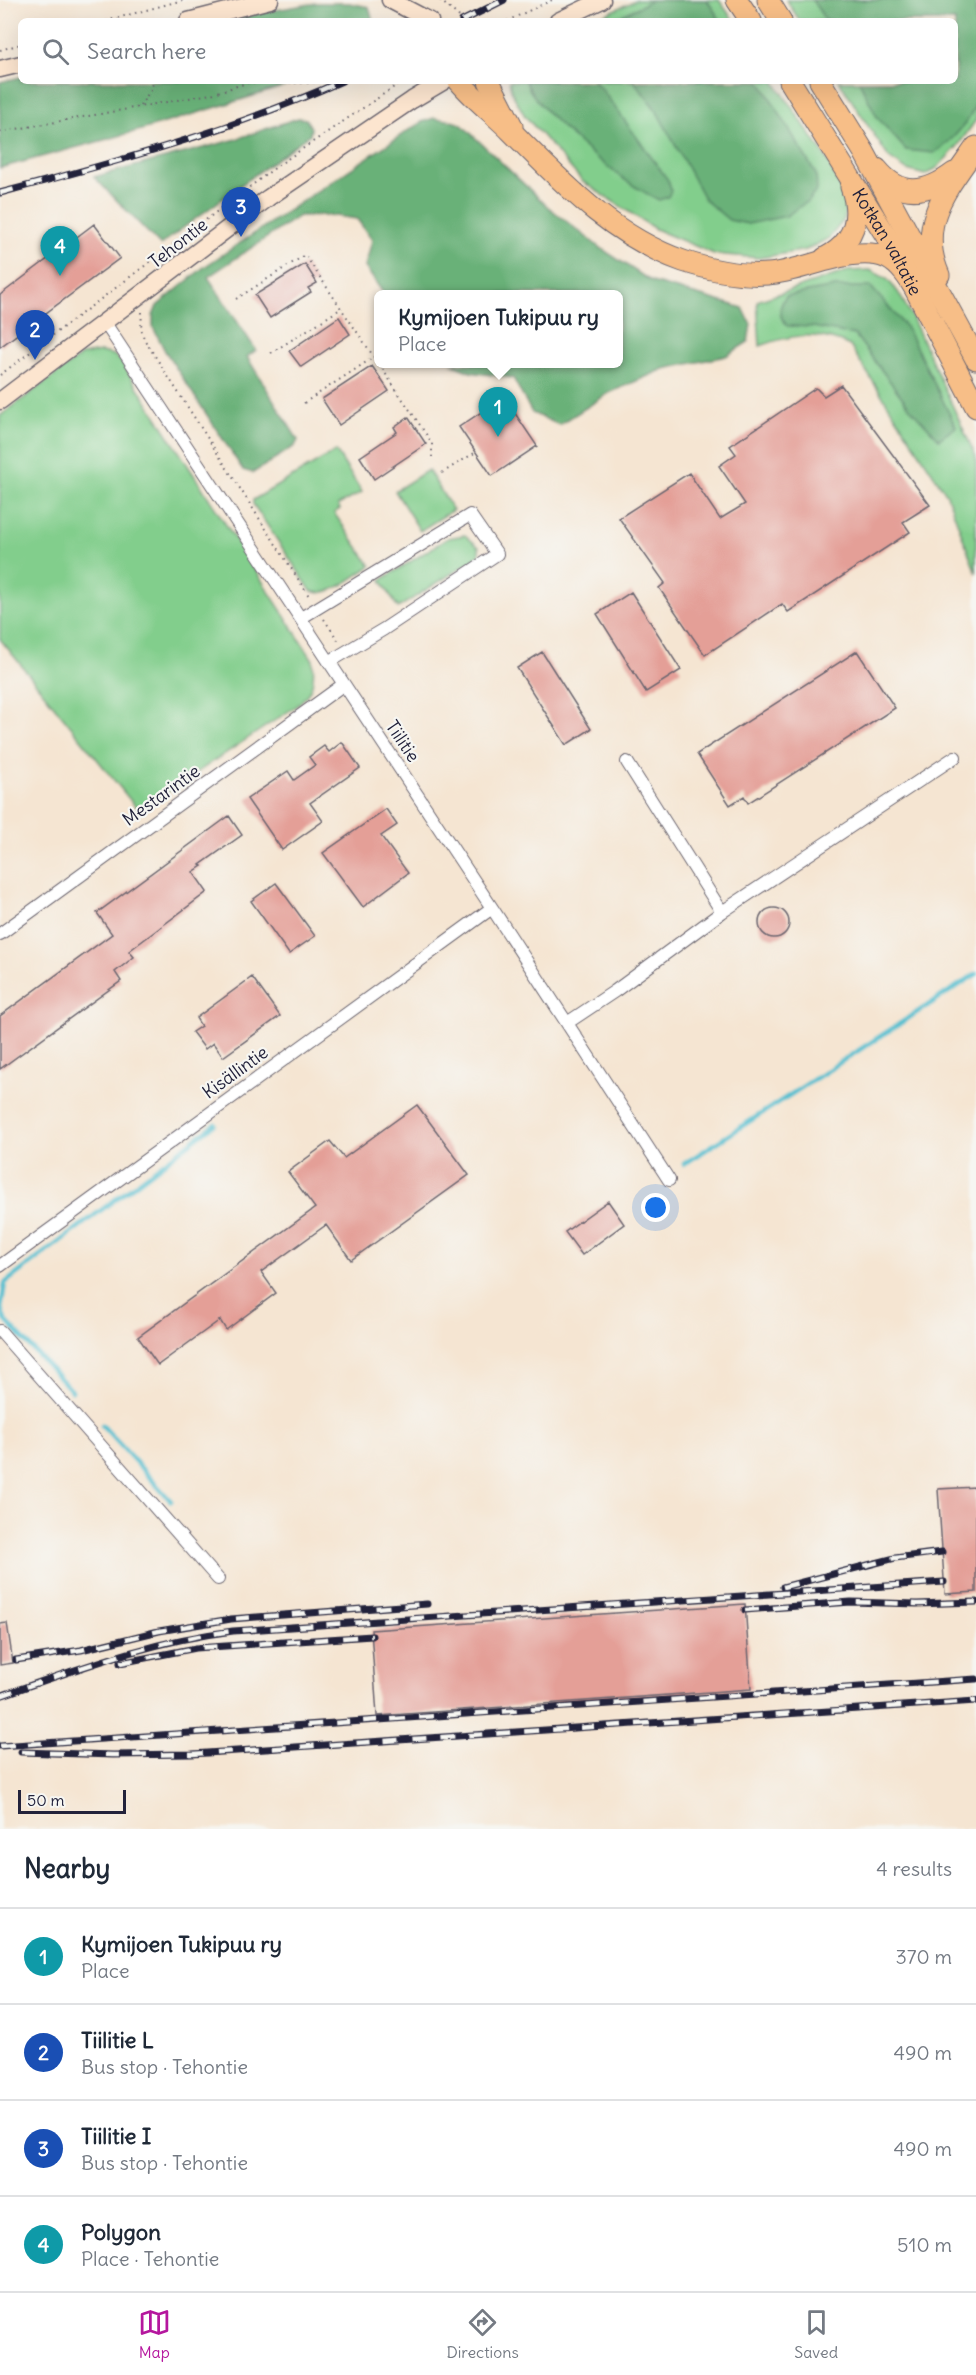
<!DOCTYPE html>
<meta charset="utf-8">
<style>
body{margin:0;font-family:Delius,sans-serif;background:#f2f2f3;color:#1f2937}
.scale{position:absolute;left:18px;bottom:15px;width:108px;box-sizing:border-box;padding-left:6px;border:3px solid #22223b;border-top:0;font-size:16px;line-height:21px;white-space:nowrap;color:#22223b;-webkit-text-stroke:4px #f6f6f2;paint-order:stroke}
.you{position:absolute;left:656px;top:1208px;width:21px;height:21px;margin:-15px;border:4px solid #fff;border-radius:50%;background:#1a73e8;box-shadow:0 0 0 9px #1a73e833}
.badge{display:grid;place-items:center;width:39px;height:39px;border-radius:50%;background:#b5179e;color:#fff;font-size:20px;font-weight:700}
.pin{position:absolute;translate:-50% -50px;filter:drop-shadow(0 2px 3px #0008)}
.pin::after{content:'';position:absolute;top:32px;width:21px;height:18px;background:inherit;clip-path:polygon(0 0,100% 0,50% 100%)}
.popup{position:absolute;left:374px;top:290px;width:249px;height:78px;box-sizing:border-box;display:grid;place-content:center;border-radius:9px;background:#fff;filter:drop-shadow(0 2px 4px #0005);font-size:20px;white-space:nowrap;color:#747a83}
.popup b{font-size:22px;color:#1f2937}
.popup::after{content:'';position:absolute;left:50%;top:100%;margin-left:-12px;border:12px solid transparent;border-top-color:#fff}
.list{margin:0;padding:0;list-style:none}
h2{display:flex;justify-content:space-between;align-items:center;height:78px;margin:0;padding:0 24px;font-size:26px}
h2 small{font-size:20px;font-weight:400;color:#747a83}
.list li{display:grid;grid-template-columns:39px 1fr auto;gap:18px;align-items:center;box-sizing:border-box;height:96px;padding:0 24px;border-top:2px solid #e0e1e3}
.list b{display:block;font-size:22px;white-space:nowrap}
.list p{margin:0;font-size:20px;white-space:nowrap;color:#747a83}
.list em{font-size:20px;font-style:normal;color:#747a83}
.icon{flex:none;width:33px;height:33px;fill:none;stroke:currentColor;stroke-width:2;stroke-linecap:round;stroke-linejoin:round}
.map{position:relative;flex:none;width:976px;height:1829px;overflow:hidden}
.search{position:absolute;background:#fff;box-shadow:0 6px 24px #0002;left:18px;right:18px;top:18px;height:66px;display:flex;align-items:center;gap:15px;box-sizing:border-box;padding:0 21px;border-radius:9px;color:#747a83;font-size:22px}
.sheet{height:462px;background:#fff}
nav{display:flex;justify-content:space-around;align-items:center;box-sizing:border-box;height:84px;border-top:2px solid #e0e1e3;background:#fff;font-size:16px;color:#747a83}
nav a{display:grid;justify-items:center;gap:3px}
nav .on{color:#b5179e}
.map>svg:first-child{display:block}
.green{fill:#82ce8c;stroke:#527864;stroke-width:1.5}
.forest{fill:#69b178;stroke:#466a5a;stroke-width:1.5}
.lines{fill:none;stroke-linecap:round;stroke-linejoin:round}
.stream{stroke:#54bfd0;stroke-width:4.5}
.building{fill:#e49f97}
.street-casing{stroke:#6c6670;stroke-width:14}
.secondary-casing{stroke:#6c6670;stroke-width:19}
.highway-casing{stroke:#6c6670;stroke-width:23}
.path{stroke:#6c6670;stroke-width:2;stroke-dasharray:1.5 4.5;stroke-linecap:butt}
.street{stroke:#fff;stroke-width:12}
.secondary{stroke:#fce5cf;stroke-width:16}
.highway{stroke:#f7be87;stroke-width:21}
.rail-casing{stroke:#22223b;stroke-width:7}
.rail{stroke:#f6f6f2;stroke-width:4.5;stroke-dasharray:14;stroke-linecap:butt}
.labels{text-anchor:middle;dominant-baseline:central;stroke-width:4.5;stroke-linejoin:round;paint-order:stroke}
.street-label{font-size:18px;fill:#22223b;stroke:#f6f6f2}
</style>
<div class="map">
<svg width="976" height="1829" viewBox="0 0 976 1829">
<rect width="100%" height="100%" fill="#f6f6f2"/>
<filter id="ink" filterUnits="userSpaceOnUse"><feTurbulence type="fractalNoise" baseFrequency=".0167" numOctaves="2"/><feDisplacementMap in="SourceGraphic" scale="12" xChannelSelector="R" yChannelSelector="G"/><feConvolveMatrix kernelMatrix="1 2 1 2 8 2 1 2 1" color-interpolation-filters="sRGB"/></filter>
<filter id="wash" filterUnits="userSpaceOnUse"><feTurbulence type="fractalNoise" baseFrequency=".008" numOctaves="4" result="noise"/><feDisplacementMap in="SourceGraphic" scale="24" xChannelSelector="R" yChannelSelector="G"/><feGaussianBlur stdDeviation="1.35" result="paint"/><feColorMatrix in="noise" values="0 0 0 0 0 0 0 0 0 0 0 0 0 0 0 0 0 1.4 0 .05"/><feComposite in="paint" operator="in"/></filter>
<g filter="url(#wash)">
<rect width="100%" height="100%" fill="#f5e5d2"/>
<!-- green -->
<path class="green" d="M636,0h83l15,21h-143z
M786,0h190v120l-19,27 -20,21 -12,7 -18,-5 -18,-12 -50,-77h116v-60h-155z
M509,81h265l53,78 19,41 -2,20 -15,18 -23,12 -47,8 -45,-4 -59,-25 -72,-47 -58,-66 -13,-23z
M870,270l17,9 11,13 13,23 65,142v116l-29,-78 -97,-149c-31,-15 -58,-12 -90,0l-3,-45 91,-30z
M101,352l13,3 8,8 191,297c2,23 0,32 -18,47l-156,104 -139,-172v-223l82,-61z
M336,451l26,41 -24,13 2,4 -6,4 37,53c-17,10 -41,33 -60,25l-58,-87v-4z
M428,470l25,40 -33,21 -25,-40z
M465,535l14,12v9l-81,52 -17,-28 67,-42z"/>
<!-- forest -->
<path class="forest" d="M652,0h55l14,21h-110z
M812,0h164v103c-8,21 -23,37 -42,50l-28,-3 -29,-33 -18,-36h96v-60h-129z
M316,3h33l20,4 4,14h-144l35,-9z
M21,77v4h281l-157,48 -145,39v-86z
M526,81h67l8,7 67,92 3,10 -3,7 -9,3c-7,-4 -14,-7 -20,-11 -25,-14 -107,-82 -113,-108z
M634,81h126l56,93 1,16 -9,11 -22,15 -38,8 -19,-4 -24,-20 -49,-90z
M298,118l8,1 5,9 -1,6 -150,111 -66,-68 139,-37z
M434,118l14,2 13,4 86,82 52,41 53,35 91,26 8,16 -3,18 -22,14 -62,13 -55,24 -50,32 -27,-12 -19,-35 -42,-6 -20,-8h167v-70h-234l-19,-27 7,-27 -15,-21 -28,-4 -30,1 -91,61 48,73 -9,7 51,83 -3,6 -42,27 -10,-3 -78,-119 -12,-24v-11l4,-10 47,-39 205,-137 13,-8z
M835,287h36l35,40 50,100 -17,12 -29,-31 -55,-73 -42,-8 -26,-1c-9,-11 -9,-18 -1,-30z"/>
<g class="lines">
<!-- stream -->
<path class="stream" d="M684,1164l292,-190
M72,1391l-67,-71 -4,-11 4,-26 210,-159
M102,1425l69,76"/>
</g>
<g id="blocks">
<!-- building -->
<path class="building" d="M94,224l26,34 -120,89v-52z
M305,264l12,19 -9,5 3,4 -41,26 -15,-23z
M339,317l11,17 -49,33 -12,-16z
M372,366l17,25 -50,34 -17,-26z
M841,385l89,120 -27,17 7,10 -122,80 -6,-8 -77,51 -46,-67 6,-5 -46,-65 70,-45 31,46 25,-15 -26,-38 17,-12 -6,-8 86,-58 8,8z
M504,397l33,49 -45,30 -33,-49z
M408,417l18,27 -52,35 -14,-22 37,-25 -3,-5z
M631,592l50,78 -35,22 -49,-78z
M857,651l38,57 -147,95 -4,-7 -14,9 -33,-51z
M542,652l49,77 -25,16 -49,-77z
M342,742l18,26 -50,35 13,18 -41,29 -35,-51 41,-28 6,9 21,-15 -6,-8 15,-11 5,6z
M386,809l11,16 -16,11 27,37 -45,34 -40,-54z
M229,816l13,19 -42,30 2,1 -9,6 14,20 -78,59 5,6 -19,15 6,9 -121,88v-53l112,-82 -15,-21z
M276,883l39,53 -26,18 -38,-53z
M759 923a15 15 0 1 1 30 0a15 15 0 1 1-30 0Z
M252,977l28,39 -57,41 -10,-14 -8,6 -13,-17 9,-6 -5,-8z
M417,1105l52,70 -118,85 -25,-35 -65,47 15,21 -50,37 -6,-10 -62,45 -20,-28 177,-129 -27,-36 42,-31 14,17z
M608,1201l16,23 -42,31 -17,-23z
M976,1487v105l-31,2 -7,-105z
M745,1604l6,85 -374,27 -6,-86z
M7,1623l6,40 -13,2v-41z"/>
</g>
</g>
<g filter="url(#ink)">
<use href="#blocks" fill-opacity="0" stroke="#6c6670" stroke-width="1.5"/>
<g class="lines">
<defs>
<path id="street" d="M105,323l387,585 177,272
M301,618l169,-103 27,39 -113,75 -55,33
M627,762l95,150
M0,934l344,-250
M567,1023l48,-32 107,-79 233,-155
M0,1266l492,-358
M0,1331l218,248"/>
<path id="secondary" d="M390,0l40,21
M188,21l82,-21
M558,21l44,-21
M0,69l21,-5
M0,401l268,-203 144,-98 32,-19"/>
<g id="highway">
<path d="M737,0l14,21"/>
<path d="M768,0l13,21"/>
<path d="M459,81c16,19 35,33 52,50 52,52 101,105 172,130 27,9 56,15 85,13 36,-2 86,-31 119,-16 17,8 27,30 37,45"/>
<path d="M489,81l23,45"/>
<path id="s1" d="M790,81l105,169 81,157"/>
<path d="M820,81l44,71 112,207"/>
<path d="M877,169c24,29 49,25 77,4"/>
<path d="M825,258c29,-15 37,-41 26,-71"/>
<path d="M939,275c-23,-53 9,-87 37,-128"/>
</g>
</defs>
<!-- street casing -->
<use href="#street" class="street-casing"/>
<!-- secondary casing -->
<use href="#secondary" class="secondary-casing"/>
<!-- highway casing -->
<use href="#highway" class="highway-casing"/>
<!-- path -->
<path class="path" d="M440,0l24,21
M106,21l77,-21
M507,21l45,-21
M0,50l21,-6
M140,106l12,-18 1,-7
M0,132l211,-38 36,-11h65l4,-2
M236,299l69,-44 73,108
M142,312l-1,16 3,11 165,257
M271,353l71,-45
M379,364l53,79v14
M0,375l280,-211 123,-83
M304,403l70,-46
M442,473l34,-21
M324,619l15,23"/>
<!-- street -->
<use href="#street" class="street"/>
<!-- secondary -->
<use href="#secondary" class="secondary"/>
<!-- highway -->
<use href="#highway" class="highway"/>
<defs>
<path id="rail" d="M462,21l42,-21
M0,193c117,-31 232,-63 342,-112
M783,1587l112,-29 47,-6
M745,1610l106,-8 66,2 59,-2
M16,1660l65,-10 78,-19 72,-12 196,-15
M120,1663l76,-15 176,-12
M0,1696c78,-27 150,-55 233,-65l711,-49
M0,1746l976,-67
M21,1752l92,3 79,-1 784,-53"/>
</defs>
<!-- rail casing -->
<use href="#rail" class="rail-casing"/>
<!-- rail -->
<use href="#rail" class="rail"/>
</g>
</g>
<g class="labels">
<!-- street labels -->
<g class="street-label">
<text stroke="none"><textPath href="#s1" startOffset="188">Kotkan valtatie</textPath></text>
<text transform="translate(178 243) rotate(-38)">Tehontie</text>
<text transform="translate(403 741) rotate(56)">Tiilitie</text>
<text transform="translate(161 795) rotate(-36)">Mestarintie</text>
<text transform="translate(235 1072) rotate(-36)">Kisällintie</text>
</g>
</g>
</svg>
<div class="scale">50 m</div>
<div class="you"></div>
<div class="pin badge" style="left:498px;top:437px;background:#0f9aa8">1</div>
<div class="popup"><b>Kymijoen Tukipuu ry</b>Place</div>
<div class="pin badge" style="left:35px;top:360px;background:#1a4fb4">2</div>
<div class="pin badge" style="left:241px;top:237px;background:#1a4fb4">3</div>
<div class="pin badge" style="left:60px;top:276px;background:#0f9aa8">4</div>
<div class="search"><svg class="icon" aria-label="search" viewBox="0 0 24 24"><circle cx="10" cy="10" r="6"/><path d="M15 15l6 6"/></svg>Search here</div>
</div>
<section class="sheet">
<h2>Nearby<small>4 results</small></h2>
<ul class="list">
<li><span class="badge" style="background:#0f9aa8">1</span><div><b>Kymijoen Tukipuu ry</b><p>Place</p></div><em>370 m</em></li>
<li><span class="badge" style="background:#1a4fb4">2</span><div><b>Tiilitie L</b><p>Bus stop · Tehontie</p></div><em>490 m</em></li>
<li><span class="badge" style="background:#1a4fb4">3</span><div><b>Tiilitie I</b><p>Bus stop · Tehontie</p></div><em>490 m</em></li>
<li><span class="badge" style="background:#0f9aa8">4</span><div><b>Polygon</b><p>Place · Tehontie</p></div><em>510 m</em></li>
</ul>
</section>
<nav>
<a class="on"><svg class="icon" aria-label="map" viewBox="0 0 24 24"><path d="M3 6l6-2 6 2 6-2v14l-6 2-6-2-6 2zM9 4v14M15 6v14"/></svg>Map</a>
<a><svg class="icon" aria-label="directions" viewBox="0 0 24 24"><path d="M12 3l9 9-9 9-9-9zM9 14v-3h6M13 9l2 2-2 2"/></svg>Directions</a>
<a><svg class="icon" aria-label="saved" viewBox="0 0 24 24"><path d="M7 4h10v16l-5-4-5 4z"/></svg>Saved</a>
</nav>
